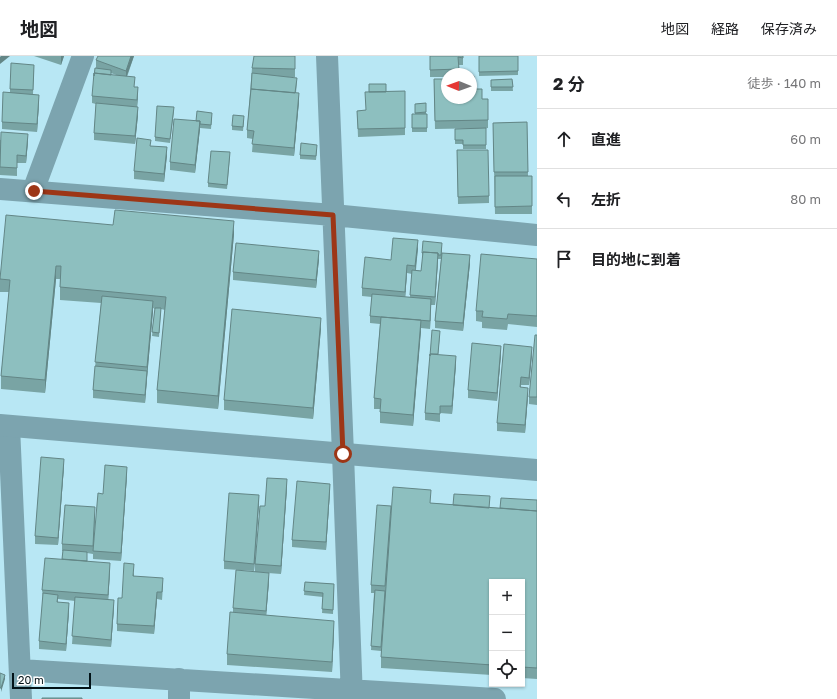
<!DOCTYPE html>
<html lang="ja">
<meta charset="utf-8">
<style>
body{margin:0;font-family:"Golos Text","Noto Sans JP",sans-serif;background:#f6f6f6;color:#202124}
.controls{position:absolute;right:12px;bottom:12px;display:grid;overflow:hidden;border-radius:0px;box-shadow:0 1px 3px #0004}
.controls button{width:36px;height:36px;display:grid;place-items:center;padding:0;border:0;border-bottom:1px solid #e0e0e0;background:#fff;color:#202124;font:20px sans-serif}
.compass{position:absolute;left:441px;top:12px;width:36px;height:36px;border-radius:50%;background:#fff;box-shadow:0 1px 3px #0004;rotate:271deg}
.scale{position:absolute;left:12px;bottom:10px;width:79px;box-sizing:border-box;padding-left:4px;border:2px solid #021217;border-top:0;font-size:11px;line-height:14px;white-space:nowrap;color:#021217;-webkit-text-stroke:3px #fff;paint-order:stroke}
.stop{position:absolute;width:12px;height:12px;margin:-9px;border:3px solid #9d3616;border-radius:50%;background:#fff}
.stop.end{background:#9d3616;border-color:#fff;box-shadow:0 1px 4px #0008}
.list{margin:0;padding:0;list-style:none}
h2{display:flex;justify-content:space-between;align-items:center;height:52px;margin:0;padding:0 16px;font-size:17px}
h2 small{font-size:13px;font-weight:400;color:#757577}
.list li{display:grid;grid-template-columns:26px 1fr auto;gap:12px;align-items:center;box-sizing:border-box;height:60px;padding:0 16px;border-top:1px solid #e0e0e0}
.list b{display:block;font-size:15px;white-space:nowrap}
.list em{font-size:13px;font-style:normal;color:#757577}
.icon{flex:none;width:22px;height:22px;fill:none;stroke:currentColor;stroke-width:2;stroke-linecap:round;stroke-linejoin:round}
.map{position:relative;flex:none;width:537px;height:643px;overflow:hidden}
header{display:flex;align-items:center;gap:24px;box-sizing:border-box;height:56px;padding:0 20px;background:#fff;border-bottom:1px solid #e0e0e0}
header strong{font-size:19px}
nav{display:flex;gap:22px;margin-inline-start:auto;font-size:14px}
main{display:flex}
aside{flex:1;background:#fff}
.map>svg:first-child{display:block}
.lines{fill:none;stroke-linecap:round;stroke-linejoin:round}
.minor{stroke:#7ca4af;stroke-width:22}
.tertiary{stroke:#7ca4af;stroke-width:22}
.wall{fill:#79a4a4;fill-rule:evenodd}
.shaded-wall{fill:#638686}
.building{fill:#8dbfbf;stroke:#638686}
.route{stroke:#9d3616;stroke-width:5}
</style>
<header>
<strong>地図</strong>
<nav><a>地図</a><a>経路</a><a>保存済み</a></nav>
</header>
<main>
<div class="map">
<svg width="537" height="643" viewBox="0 0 537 643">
<rect width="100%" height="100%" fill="#b8e7f4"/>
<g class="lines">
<!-- minor -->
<path class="minor" d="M327,0l16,398 9,245
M0,133l333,26 204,20
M33,135l50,-135
M9,370l12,273
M20,614l475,29
M179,623v20"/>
<!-- tertiary -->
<path class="tertiary" d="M0,369l537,45"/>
</g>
<!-- wall -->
<path class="wall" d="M34,0h30l-3,9z
M134,0l-7,21 7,10 4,8 -1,12 1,8 -3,29 -41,-4v-7l2,-29 -4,-1v-7l7,-27 -3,-1v-8zM111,17l8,3 -8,-1z
M295,0v21h-11l13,5 -1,11 3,8 -5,55 -42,-4 1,-13 -6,-1v-8l5,-62z
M430,0h33v9h-4v9h-12v3h-17z
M479,0h39v19l-39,1z
M34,9l-1,29 6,9 -2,29 -35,-3v-7l8,-29v-4z
M434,23l40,10 8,10h6v29l-53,1z
M512,23l1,12h-22v-11z
M405,35v44l-47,2 -1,-26 9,-1 20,-18z
M426,47v11h1v18h-15v-18h3v-10z
M174,55l-4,32 -15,-2v-4z
M212,61l-1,12 -11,-1 -5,45 -25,-3v-8l26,-41z
M244,64l-1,11 -11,-1v-4z
M527,66l1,54h4v38h-37l-2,-91z
M486,72v21h-23v-5h-8v-15z
M0,84l28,1 -2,22h-9v13l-17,-1z
M151,90l16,9 -3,27 -30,-3v-8z
M317,93l-1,11 -16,-1v-4z
M457,94l32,46v7l-31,1z
M230,100l-3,33 -19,-2v-4z
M113,169l121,9 -16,175 -61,-6v-13l8,-80 -4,-1 -2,28 -7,-1 3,-27 -2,-1 -8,95 -52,-5v-8l8,-87 -41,-3v-21h-4l-11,114 -44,-4v-13l8,-84h-9v-13z
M442,191v6l28,10 -7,68 -28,-3v-7l6,-62h-3l-3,46h-4l-1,24 -9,-1 -8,98 -33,-3v-14h-6v-11l6,-74 -10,-1v-7l2,-19 -10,-1v-8l29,-28 27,-12 -2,22 5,1 2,-13 -1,-5zM407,217l5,1 -2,23h-5z
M319,203l-3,29 -83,-8v-8z
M537,203v68l-29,-3 -1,6 -25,-2v-6l-6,-1v-10z
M321,272l-8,91 -89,-9v-10z
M440,279l-2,20 18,9 -4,50 -12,-1v9l-15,-2v-7z
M537,279v70l-8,-1v-7z
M501,298l-4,47 -29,-3v-8z
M532,298l-3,31h-8v2l7,9 -3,37 -28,-2v-8z
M64,410l-6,79 -23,-1v-8z
M127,419l-6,86 -28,-2v-8l10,-57z
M287,431l-6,87 -26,-2v-8l10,-58z
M330,435l-4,59 -34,-3v-7z
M537,444v179l-15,-1v-96h-30v93l-111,-7v-11l4,-63 -4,57 -10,-1 3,-57h-3v-8l20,-71 39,-11 70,5z
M259,447l-5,68 -30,-2v-8z
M95,459l-2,39 -6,-1v8l23,10 -2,28 6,8 -3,40 -39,-3 3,-43 -17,-2v3l11,9 -3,40 -27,-2v-8l4,-43 -1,-8 20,-31 1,-8h-1v-7z
M134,516v4l29,10 -1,14 -5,-1 -3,35 -37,-3v-7l5,-26z
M269,525l-3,34 68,16 -2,41 -105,-7v-11l6,-41v-5z
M305,526l29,2 -1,30 -11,-1 1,-16 -19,-2z"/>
<!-- shaded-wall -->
<path class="shaded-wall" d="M1,0h9l-10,8v-7z
M61,0h3l-3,9z
M131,0h3l-8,22v-7z
M138,31v8l-1,13v-8z
M299,37v8l-5,55v-8z
M39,39v8l-2,29v-8z
M138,51v8l-3,29v-8z
M200,65v8l-5,44v-8z
M28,78v7l-2,22v-7z
M167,91v8l-3,27v-8z
M234,165v13l-16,175v-13z
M418,184v8l-3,26v-8z
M319,195v8l-3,29v-8z
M438,197v8l-3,44v-8z
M470,199v8l-7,68v-8z
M407,209v8l-2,27v-8z
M56,210v13l-11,114v-13z
M431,243v8l-1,22v-8z
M153,245v11l-6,65v-10z
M321,262v10l-8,91v-11z
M421,264v11l-8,95v-11z
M501,290v8l-4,47v-8z
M532,291v7l-3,31v-7z
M456,300v8l-4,50v-8z
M147,315v8l-2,24v-8z
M528,332v8l-3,37v-8z
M64,403v7l-6,79v-7z
M127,411v8l-6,86v-8z
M287,423v8l-6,87v-8z
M330,428v7l-4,59v-8z
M259,439v8l-5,68v-7z
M95,451v8l-2,39v-8z
M110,507v8l-2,32v-8z
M269,517v8l-3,37v-7z
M157,536v7l-3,35v-8z
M114,544v7l-3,40v-7z
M69,547v8l-3,40v-7z
M334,565v10l-2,41v-10z
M5,619v4l-4,13v-4z"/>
<!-- building -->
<path class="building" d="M98,0h33l-5,15 -30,-11z
M254,0h41v13l-43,-1z
M430,0h33v2l-5,-1 1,12 -29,1z
M479,0h39v15l-39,1z
M11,7l23,2 -1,25 -23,-1z
M95,12l16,2v5l-17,-2v3z
M94,17l41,4 -1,10h4l-1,13 -45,-4z
M252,17l45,5 -2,15 -44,-4z
M471,20h3v4v-1h-3z
M434,23h13v19h24v-19h3v10h8v10h6v21l-53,1z
M512,23l1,8h-22v-7z
M369,28h17v8h-17z
M251,33l48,4 -5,55 -42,-4 2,-13 -7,-1z
M405,35v37l-47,1 -1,-18 9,-1 -1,-18z
M3,36l36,3 -2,29 -35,-2z
M96,47l42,4 -3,29 -41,-3z
M426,47v9l-11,1v-9z
M157,50l17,1 -4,32 -15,-2z
M197,55l15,2 -1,12 -11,-1v-3h-4z
M412,58h15v14h-15z
M233,59l11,1 -1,11 -11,-1z
M174,63l26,2 -5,44 -25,-3z
M527,66l1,50h-34l-1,-49z
M486,72v17h-23v-5h-8v-11z
M1,76l27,2 -2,22 -9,-1v13l-17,-1z
M137,82l14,2 -1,6 17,1 -3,27 -30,-3z
M301,87l16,2 -1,11 -16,-1z
M457,94h31l1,46 -31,1z
M211,95l19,1 -3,33 -19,-2z
M495,120h37v30l-37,1z
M115,154l119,11 -16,175 -61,-6 9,-93 -106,-10 1,-21h-5l-11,114 -44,-4 9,-96 -10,-1 6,-64 107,10z
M393,182l25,2 -3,26 -8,-1 -2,27 -43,-4 3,-31 26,3z
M423,185l19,2 -1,12h-3v-2l-15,-1v1h-1z
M236,187l83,8 -3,29 -83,-8z
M423,196l15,1 -3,44 -25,-2 2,-25 9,1z
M442,197l28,2 -7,68 -28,-2z
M481,198l56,5v57l-29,-2 -1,5 -25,-2 1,-6h-7z
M372,238l59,5 -1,22 -60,-5z
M102,240l51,5 -6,66 -52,-5z
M155,252h6l-2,25 -7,-1z
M232,253l89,9 -8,90 -89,-8z
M381,261l40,3 -8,95 -33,-3 1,-13 -7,-1z
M432,274l8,1 -2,23h-8v2z
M535,279h2v62h-8z
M472,287l29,3 -4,47 -29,-3z
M504,288l28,3 -3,31 -8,-1 -1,10 8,1 -3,37 -28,-2z
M430,298l26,2 -4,50h-12v8l-15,-1z
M95,310l52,5 -2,24 -52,-5z
M41,401l23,2 -6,79 -23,-2z
M105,409l22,2 -6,86 -28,-2 5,-58 5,1z
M267,422l20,1 -6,87 -26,-2 5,-58h5z
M297,425l33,3 -4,58 -34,-2z
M393,431l38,3 -1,13 107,8v157l-15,-1v-85h-30v83l-111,-8z
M229,437l30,2 -5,69 -30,-3z
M454,438l36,2 -1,12 -36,-3z
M501,442l36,2v11l-37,-3z
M65,449l30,2 -2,39 -31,-2z
M377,449l14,1 -6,80 -14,-1z
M63,494l24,2v9l-25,-2z
M45,502l65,5 -2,32 -66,-5z
M124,507l10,1 -1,12 30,2 -1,14h-5l-3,34 -37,-2 1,-26h4z
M236,514l33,3 -3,38 -33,-3z
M305,526l29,2 -1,26 -11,-1 1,-16 -19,-2z
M375,534l10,1 -4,56 -10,-1z
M43,537l15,2 -1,7 12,1 -3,41 -27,-3z
M75,541l39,3 -3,40 -39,-4z
M230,556l104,9 -2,41 -105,-8z
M0,617l5,2 -4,13h-1z
M42,642h40v1h-40z"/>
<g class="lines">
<!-- route -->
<path class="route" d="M34,135l299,24 10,239"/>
</g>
</svg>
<div class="controls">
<button>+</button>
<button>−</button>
<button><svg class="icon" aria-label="locate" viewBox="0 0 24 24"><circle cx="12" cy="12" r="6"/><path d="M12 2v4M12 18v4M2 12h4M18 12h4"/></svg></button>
</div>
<svg class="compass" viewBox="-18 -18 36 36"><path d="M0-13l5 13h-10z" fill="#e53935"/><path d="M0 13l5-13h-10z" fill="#757577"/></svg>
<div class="scale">20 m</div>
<div class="stop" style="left:343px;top:398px"></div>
<div class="stop end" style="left:34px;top:135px"></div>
</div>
<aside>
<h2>2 分<small>徒歩 · 140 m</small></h2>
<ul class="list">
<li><svg class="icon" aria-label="ahead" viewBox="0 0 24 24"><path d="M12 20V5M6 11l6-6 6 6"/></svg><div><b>直進</b></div><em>60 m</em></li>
<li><svg class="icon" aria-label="left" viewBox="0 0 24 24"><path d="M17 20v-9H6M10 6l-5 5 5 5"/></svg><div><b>左折</b></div><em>80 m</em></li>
<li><svg class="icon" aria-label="arrive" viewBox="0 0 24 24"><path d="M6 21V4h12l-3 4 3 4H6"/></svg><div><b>目的地に到着</b></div></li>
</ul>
</aside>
</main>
